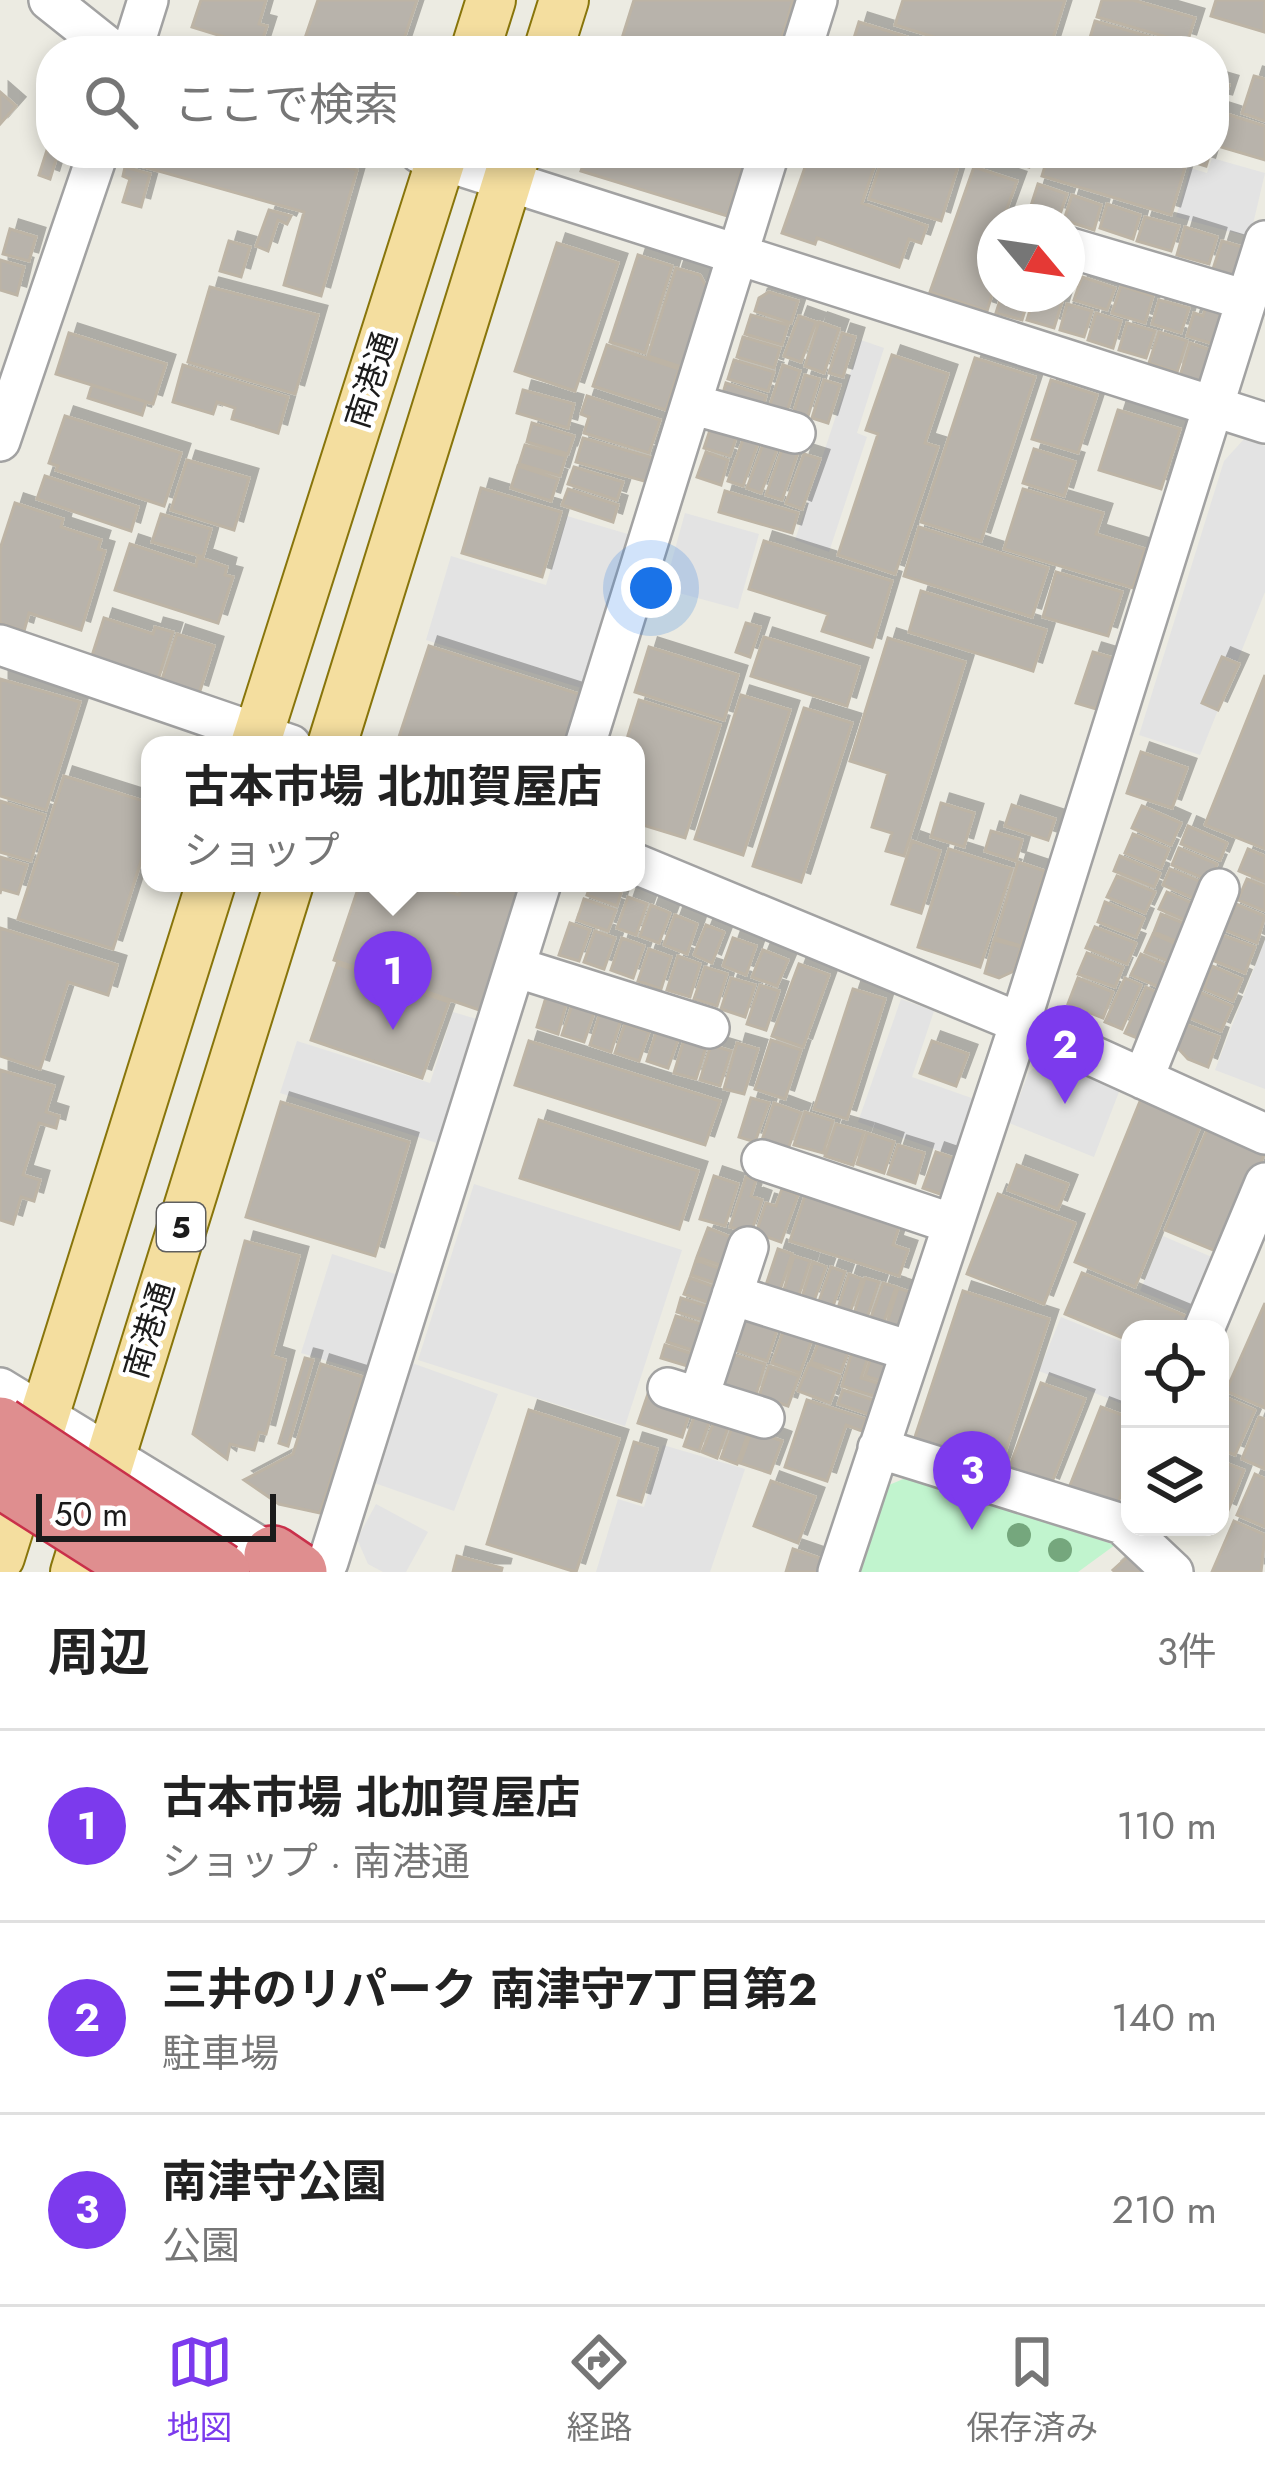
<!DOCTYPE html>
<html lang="ja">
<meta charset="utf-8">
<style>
body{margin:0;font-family:Jost,"Noto Sans JP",sans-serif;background:#f6f6f6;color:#222}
.controls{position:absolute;right:36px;bottom:36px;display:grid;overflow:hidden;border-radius:24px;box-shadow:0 6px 18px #0003}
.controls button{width:108px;height:108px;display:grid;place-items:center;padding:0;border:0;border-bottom:3px solid #e0e0e0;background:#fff;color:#222;font:60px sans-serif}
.compass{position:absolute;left:977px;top:204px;width:108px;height:108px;border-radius:50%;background:#fff;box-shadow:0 6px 18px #0003;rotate:119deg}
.scale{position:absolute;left:36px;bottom:30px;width:240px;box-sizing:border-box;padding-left:12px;border:6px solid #1b1b1b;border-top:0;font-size:33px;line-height:42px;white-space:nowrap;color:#1b1b1b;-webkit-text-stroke:9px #fff;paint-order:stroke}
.you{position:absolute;left:651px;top:588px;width:42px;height:42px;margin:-30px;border:9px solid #fff;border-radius:50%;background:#1a73e8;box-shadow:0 0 0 18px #1a73e833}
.badge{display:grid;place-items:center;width:78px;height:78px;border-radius:50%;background:#7c3aed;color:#fff;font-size:39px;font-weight:700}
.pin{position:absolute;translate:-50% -99px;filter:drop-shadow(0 3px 6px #0008)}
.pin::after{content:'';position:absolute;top:63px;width:42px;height:36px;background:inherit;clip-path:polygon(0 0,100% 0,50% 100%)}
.popup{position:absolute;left:141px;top:736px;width:504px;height:156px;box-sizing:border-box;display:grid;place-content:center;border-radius:24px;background:#fff;filter:drop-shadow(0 3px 9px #0005);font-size:39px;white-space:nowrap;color:#767676}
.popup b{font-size:45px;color:#222}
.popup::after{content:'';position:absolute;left:50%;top:100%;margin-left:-24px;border:24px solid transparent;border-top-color:#fff}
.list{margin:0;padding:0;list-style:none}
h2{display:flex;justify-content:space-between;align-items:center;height:156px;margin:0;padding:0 48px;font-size:51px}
h2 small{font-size:39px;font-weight:400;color:#767676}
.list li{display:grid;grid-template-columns:78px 1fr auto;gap:36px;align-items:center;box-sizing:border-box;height:192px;padding:0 48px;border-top:3px solid #e0e0e0}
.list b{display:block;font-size:45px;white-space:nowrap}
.list p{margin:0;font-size:39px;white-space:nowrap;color:#767676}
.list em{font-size:39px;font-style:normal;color:#767676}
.icon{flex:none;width:66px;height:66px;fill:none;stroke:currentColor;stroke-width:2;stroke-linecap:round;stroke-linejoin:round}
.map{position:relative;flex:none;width:1265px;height:1572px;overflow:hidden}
.search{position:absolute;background:#fff;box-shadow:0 6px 18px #0003;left:36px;right:36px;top:36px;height:132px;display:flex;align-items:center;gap:30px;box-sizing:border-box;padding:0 42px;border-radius:48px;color:#767676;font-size:45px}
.sheet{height:732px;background:#fff}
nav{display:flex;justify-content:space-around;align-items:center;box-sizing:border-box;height:168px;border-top:3px solid #e0e0e0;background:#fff;font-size:33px;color:#767676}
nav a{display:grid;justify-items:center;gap:6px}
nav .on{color:#7c3aed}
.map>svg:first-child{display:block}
.park{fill:#c1f4ce}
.parking{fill:#e3e3e3}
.building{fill:#b8b3ab;stroke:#bdb4a5;stroke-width:3;filter:url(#shadow)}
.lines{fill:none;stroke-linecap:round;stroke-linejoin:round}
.minor-casing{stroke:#a2a2a2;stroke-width:44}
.major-casing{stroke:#88750b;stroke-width:52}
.highway-casing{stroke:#c9304a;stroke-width:62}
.minor{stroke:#fff;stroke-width:39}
.major{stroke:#f4de9f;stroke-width:48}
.highway{stroke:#df8e8f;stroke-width:57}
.highway-bridge-casing{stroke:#c9304a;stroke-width:62;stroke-linecap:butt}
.highway-bridge{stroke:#df8e8f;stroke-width:57}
.tree{fill:#75a77d}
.labels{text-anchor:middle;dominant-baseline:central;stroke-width:9;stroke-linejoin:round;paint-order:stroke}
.shield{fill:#fff;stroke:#5f5f5f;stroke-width:3}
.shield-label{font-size:30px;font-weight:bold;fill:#1b1b1b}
.street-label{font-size:33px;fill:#1b1b1b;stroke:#fff}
</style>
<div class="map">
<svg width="1265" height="1572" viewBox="0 0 1265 1572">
<defs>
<filter id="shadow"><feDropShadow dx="9" dy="-9" stdDeviation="0" flood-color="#0004"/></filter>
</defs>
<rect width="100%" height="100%" fill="#ecebe2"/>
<!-- park -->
<path class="park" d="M908,1477l207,68 -37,27h-217l28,-87z"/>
<!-- parking -->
<path class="parking" d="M1212,158l53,15 -15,64 -74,-20 14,-49 17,5z
M861,340l23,8 -27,85 10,4 -38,115 -34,-12z
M1244,439l21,7v146l-65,163 -61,-20 85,-274z
M685,513l74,21 -21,75 -74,-20z
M567,516l64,19 -47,154 -158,-49 25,-84 95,29z
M1265,940v149l-50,-19z
M901,999l33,12 -22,66 68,24 -20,57 -102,-36z
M453,1012l27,8 -40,124 -160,-51 17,-52 133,42z
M1048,1056l74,28 -28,73 -85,-34 20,-51z
M474,1184l208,66 -57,176 -207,-66z
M1163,1236l58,25 -23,54 -58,-24z
M332,1254l66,21 -30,98 -67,-20z
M1061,1317l69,28v62l-91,-36z
M412,1363l86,31 -44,117 -85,-30z
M663,1445l82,24 -35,103h-114l22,-73 26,8z
M376,1504l52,28 -22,40h-23l-15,-8 -11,-25z"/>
<!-- building -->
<path class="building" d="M201,0h65l-7,24 8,2 -7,22 -68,-21z
M318,0h99l-17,51h-57l-38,-13z
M634,0h159l-15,51h-160z
M903,0h162l-16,51h-70l-84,-26z
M1102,0h31l62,18 -8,25 -90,-26z
M1216,0h49l-1,32 -53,-16z
M1095,21l63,18 -4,12h-68z
M859,22l93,29h-102z
M1254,76l11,3v42l-23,-8z
M1215,81l14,4 -6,18 -9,-2z
M0,92l16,14 -16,18z
M1214,110l51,16v34l-51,-15z
M48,147l3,6h7l-8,26 -11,-4z
M133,153h161l63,17 -36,126 -37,-11 20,-73 -174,-49z
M587,153h160l-20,63 -146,-45z
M810,153l68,3 -16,47 65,23 -6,17 -12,-4 -10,28 -82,-29 -2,6 -33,-11z
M884,153h55l21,7 -19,61 -72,-22z
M998,153h35l-4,14 -32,-10z
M1049,153h100l37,11 -15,51 -129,-39z
M1164,153h46l-4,13z
M125,167l25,7 -9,33 -18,-5 7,-23 -7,-3z
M974,167l43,14 -15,41h-7v21l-13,37 13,5 -8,26 -57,-19z
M1038,184l29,10 -8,23 -11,-4 -2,9 -18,-7z
M1072,195l29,10 -7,25 -30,-10z
M1107,204l33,11 -7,24 -33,-11z
M269,210l22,6 -4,8 -9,-4 -10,31 -12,-5z
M1145,217l34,9 -8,25 -34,-10z
M1185,227l32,10 -8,27 -32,-9z
M10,229l26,8 -7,24 -26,-7z
M229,241l21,6 -9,30 -21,-6z
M1222,241l27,8 -9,29 -27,-9z
M557,243l61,20 -43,128 -60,-20z
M638,255l34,11 -27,87 -35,-11z
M0,260l24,7 -7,28 -17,-5z
M676,268l24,7 11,21 -24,73 -39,-13z
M1082,277l33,11 -8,22 -33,-10z
M1121,286l32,10 -8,27 -33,-10z
M210,287l108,28 -23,79 -107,-32z
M769,292l29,9 -7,22 -36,-12 4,-13z
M1002,294h28l-8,26 -26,-7z
M1035,294l27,8 -8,26 -27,-8z
M1159,300l30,8 -8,25 -29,-9z
M1067,304l25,7 -8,26 -24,-7z
M1207,304l17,5 -11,35 -26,-8 7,-23 9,3z
M1096,313l25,8 -8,27 -25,-8z
M751,315l37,10 -6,20 -37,-11z
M799,316l17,6 -15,40 -17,-6z
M819,322l20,7 -15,44 -19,-7z
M1127,323l28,8 -9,27 -27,-8z
M1159,332l28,9 -10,31 -28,-9z
M69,333l97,31 -13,40 -97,-30z
M842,333l13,4 -12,40 -14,-4z
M743,337l37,11 -6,20 -37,-11z
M1190,343l21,7 -10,32 -21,-6z
M607,345l72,24 -13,41 -73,-24z
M892,355l56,19 -23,69 13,4 -43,127 -57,-19 40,-121 -12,-4z
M975,358l60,19 -54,164 -60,-19z
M734,360l40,12 -6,19 -40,-12z
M183,365l105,32 -10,36 -46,-14 3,-11 -18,-6 -4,12 -40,-12z
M783,365l17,6 -15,46 -17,-6z
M805,375l14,4 -11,37 -14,-5z
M824,380l16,5 -12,38 -16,-5z
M1051,380l46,15 -19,58 -46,-14z
M726,383l40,13 -5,17 -40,-13z
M92,385l54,17 -4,13 -54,-17z
M523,390l51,14 -6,24 -51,-15z
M587,396l73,24 -11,33 -65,-20 5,-16 -8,-3z
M1118,410l62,19 -19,60 -62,-19z
M65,416l116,37 -17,53 -108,-36 2,-4 -9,-3z
M532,423l42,13 -6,18 -41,-12z
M712,424l26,8 -8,24 -26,-8z
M744,437l14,6 -15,43 -15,-5z
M583,438l74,21 -6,24 -75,-21z
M764,442l14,5 -17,46 -14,-5z
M525,445l41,11 -6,20 -41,-12z
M783,447l15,5 -16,48 -16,-5z
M1034,449l41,13 -11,34 -41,-13z
M706,452l22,8 -7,25 -24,-8z
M804,454l16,5 -18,50 -16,-6z
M187,460l62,18 -15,52 -63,-20z
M518,466l40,13 -7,22 -40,-13z
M574,467l49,15 -6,18 -49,-16z
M45,476l93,31 -7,24 -94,-32z
M481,488l80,24 -19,65 -80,-24z
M568,489l50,16 -5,17 -51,-17z
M1023,489l80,24 -7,21 49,15 -12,39 -129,-39z
M725,491l73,22 -6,20 -73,-21z
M15,503l48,16 -2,8 40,13 -3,9 7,2 -24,79 -52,-17 -5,18 -24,-8v-74z
M161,514l50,15 -8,28 -51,-15z
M919,527l129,41 -16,49 -128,-41z
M764,541l128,40 -20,66 -50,-16 6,-17 -79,-25z
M130,544l66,22 2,-9 29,10 -2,8 8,2 -15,46 -103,-33z
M1056,572l66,20 -14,44 -65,-19z
M921,591l125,39 -13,41 -124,-39z
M104,618l49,16 2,-7 18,5 -15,48 -67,-21z
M746,623l14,4 -10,30 -14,-5z
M177,634l37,12 -15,48 -38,-12z
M764,637l95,30 -12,39 -96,-30z
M888,638l77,24 -61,194 -18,-5 6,-18 -20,-6 16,-54 -38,-12z
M429,646l156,50 -16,49 -172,-2z
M649,647l89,28 -14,45 -89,-28z
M1093,652l20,6 -17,51 -20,-6z
M1222,657l17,7 -21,46 -16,-7z
M1265,675v174l-60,-24z
M0,679l80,23 -34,108 -46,-14z
M741,695l49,15 -47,145 -48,-16z
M639,700l81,25 -35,113 -49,-15v-78h-11z
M804,708l48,15 -51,159 -48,-16z
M1141,752l46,16 -15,40 -45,-15z
M64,776l86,27v30l-37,116 -95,-30z
M0,801l45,14 -14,46 -31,-9z
M941,803l33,10 -10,34 -33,-10z
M1012,805l43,14 -7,21 -43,-14z
M1142,806l39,17 -10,22 -39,-17z
M1188,826l39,17 -7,17 -39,-16z
M991,831l31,9 -6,21 -31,-10z
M1133,834l36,15 -8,19 -36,-15z
M912,841l28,10 -19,62 -29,-9z
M1179,848l38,16 -7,17 -38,-16z
M949,849l63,20 -32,98 -62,-20z
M1248,849l17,7v26l-26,-11z
M1120,856l40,17 -6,14 -40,-16z
M0,857l27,8 -9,29 -17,-5 -1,5z
M1018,862l27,9 -24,75 -26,-8z
M1170,869l39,16 -7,17 -39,-17z
M1117,876l38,16 -10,21 -38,-16z
M1247,879l18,7v25l-27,-11z
M360,883h63l36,12 4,-12h59l-31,131 -157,-54z
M591,883h33l-7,23 -30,-11z
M1167,892l34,15 -7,17 -35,-15z
M628,897l19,7 -11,31 -19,-7z
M584,899l32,11 -8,21 -31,-11z
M1105,902l39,16 -8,19 -38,-15z
M1236,904l29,12 -8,27 -32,-13z
M651,905l19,8 -11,30 -19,-7z
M1161,914l32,13 -8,18 -31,-13z
M675,915l22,9 -10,30 -23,-9z
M570,923l20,7 -11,31 -20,-6z
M706,925l18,7 -12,31 -18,-8z
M1095,927l41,16 -9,21 -41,-16z
M0,928l117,37 -9,30 -40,-13 -28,87 -40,-13z
M595,931l20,7 -11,31 -20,-7z
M1153,934l32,14 -7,17 -33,-13z
M1219,934l36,13 -10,26 -36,-14z
M622,938l22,8 -11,32 -22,-8z
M733,938l23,8 -10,29 -23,-9z
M994,940l27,7 -7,24 -15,7 -14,-5z
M649,949l22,8 -10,32 -23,-8z
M763,950l25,10 -11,26 -25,-9z
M1087,953l36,14 -8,20 -37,-13z
M1141,954l34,15 -9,21 -35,-15z
M678,956l22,8 -10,33 -23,-7z
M337,964l112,38 -27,76 -111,-38z
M799,964l30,11 -26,72 -31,-11z
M1212,966l30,13 -9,22 -29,-12z
M705,967l22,7 -10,32 -23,-7z
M731,978l24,7 -10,32 -24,-8z
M1078,978l35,14 -10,26 -35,-14z
M1125,978l16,7 -19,44 -17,-7z
M760,985l19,6 -13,39 -19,-6z
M1146,987l16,8 -20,45 -17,-7z
M853,989l32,10 -38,120 -33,-10z
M1195,990l37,16 -11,25 -36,-15z
M547,994l20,7 -9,33 -21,-7z
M573,1002l22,8 -11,32 -22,-7z
M600,1013l21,6 -10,33 -21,-7z
M625,1024l24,8 -10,29 -24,-8z
M1184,1024l35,13 -11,30 -20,-8 -12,-13z
M657,1030l22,7 -11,31 -21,-7z
M684,1040l22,7 -10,32 -22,-6z
M771,1040l30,10 -16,49 -30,-10z
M529,1041l191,60 -15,44 -190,-60z
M932,1041l36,13 -12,32 -36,-13z
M737,1043l21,6 -14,45 -20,-5z
M711,1045l20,6 -11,35 -20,-6z
M0,1070l54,16 -8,26 13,4 -3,12 -17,-5 -16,52 17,5 -6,21 -13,-4 -8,27 -13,-4z
M751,1098l18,5 -14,39 -16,-5z
M1141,1099l60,25 -66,163 -60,-25z
M281,1102l128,40 -34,114 -129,-39z
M774,1103l27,10 -13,36 -26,-9z
M805,1112l28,9 -10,32 -29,-8z
M539,1120l159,51 -19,58 -159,-51z
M836,1124l28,8 -11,33 -28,-9z
M1207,1130l57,25 -41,99 -58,-24z
M867,1133l27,9 -10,31 -27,-9z
M898,1145l26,8 -9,30 -27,-9z
M936,1152l26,9 -13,36 -26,-9z
M1017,1165l51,19 -10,25 -50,-19z
M714,1176l24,8 -13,42 -25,-7z
M746,1177l10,3 -5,16 11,4 -11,33 -21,-6z
M782,1189l16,6 -17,47 -25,-9 10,-30 10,3z
M806,1193l94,31 -7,21 15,5 -9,26 -109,-35z
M998,1194l77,29 -31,81 -77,-30z
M708,1228l30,12 -10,28 -31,-11z
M245,1241l54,15 -27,100 13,4 -19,74 -7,-2 -5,18 -24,-6 -3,15 -34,-25z
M778,1249l14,5 -12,36 -14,-5z
M794,1256l16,5 -12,37 -15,-5z
M696,1260l33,12 -5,14 -33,-11z
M813,1262l13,5 -12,34 -12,-4z
M831,1267l14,5 -13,37 -14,-5z
M1082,1273l111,46 -5,10h-58v12l-65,-27z
M849,1274l13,5 -13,36 -12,-4z
M690,1278l33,12 -5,16 -34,-12z
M865,1278l14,4 -13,39 -13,-4z
M883,1283l13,4 -14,40 -13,-4z
M898,1288l18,6 -13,41 -18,-6z
M963,1291l86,28 -50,152 -86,-28z
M681,1298l35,11 -4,14 -35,-11z
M1265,1303v105l-39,-17z
M676,1316l34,11 -9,26 -34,-11z
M746,1316l32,11 -11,34 -32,-11z
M784,1329l28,10 -12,34 -28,-10z
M821,1336l29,10 -9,26 -30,-10z
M665,1345l37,12 -5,12 -36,-11z
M853,1349l16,5 -8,24 23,7 -4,13 -38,-12z
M732,1354l33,10 -9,31 -34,-10z
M872,1355l20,6 -7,21 -20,-6z
M305,1358l8,2 -25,86 -9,-3z
M321,1364l42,13 -43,136 -41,-9 -35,-24 49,-26z
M809,1364l31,12 -10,27 -32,-12z
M769,1366l30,10 -11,30 -29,-10z
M1041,1383l44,16 -35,88 -42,-16z
M843,1390l33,11 -5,14 -33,-11z
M648,1394l43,14 -9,29 -44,-14z
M1220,1395l35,15 -20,45 -15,-6z
M807,1400l59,19 -4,12 -16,-6 -19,56 -42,-14z
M1101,1407l29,11v55l-14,34 -47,-19z
M529,1410l90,29 -43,133 -89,-28z
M696,1412l15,5 -12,34 -15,-5z
M1259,1417l6,2v50l-23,-10z
M715,1420l14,5 -12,33 -15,-6z
M733,1425l16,6 -12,33 -16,-6z
M752,1430l30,11 -12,32 -30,-10z
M634,1442l23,7 -16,53 -23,-7z
M1220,1461l24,9 -17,43 -7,-3z
M1255,1474l10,5v48l-28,-12z
M771,1481l44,16 -17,46 -44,-17z
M1234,1521l31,14 -4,37h-49z
M793,1549l32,11 -3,12h-36z
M1133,1552l17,20h-35l-2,-2z
M457,1556l45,12 -1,4h-48z"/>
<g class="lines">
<defs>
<path id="minor" d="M49,0l64,51
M132,51l16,-51
M801,51l16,-51
M420,153l845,270
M1067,247l179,53
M691,404l104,29
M0,441l98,-288
M0,645l291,100
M585,745l184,-592
M636,864l384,159 245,111
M515,967l194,61
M1143,1079l76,-190
M762,1160l191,64
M732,1295l178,56
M1204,1329l61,-146
M0,1388l273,167 14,17
M668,1388l96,30
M699,1396l49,-149
M878,1448l244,76 51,48
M328,1562l213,-679
M838,1572l182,-549 245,-782"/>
<path id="major" d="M475,51l16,-51
M548,51l16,-51
M255,745l188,-592
M332,745l184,-592
M0,1557l211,-674
M75,1572l214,-689"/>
<path id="highway" d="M273,1555l25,17"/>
</defs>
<!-- minor casing -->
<use href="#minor" class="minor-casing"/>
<!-- major casing -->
<use href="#major" class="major-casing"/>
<!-- highway casing -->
<use href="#highway" class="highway-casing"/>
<!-- minor -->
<use href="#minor" class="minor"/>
<!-- major -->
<use href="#major" class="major"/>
<!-- highway -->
<use href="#highway" class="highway"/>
<defs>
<path id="highway-bridge" d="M0,1426l221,146
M0,1478l148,94"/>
</defs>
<!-- highway-bridge casing -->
<use href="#highway-bridge" class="highway-bridge-casing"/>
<!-- highway-bridge -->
<use href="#highway-bridge" class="highway-bridge"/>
</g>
<!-- trees -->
<g class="tree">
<circle cx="1019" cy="1535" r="12"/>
<circle cx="1060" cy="1550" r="12"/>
</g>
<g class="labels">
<!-- shield labels -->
<rect class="shield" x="157" y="1203" width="48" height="48" rx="9"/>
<g class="shield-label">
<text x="181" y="1227">5</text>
</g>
<!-- street labels -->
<g class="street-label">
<text transform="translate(371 380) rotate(-72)">南港通</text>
<text transform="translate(149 1330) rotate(-73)">南港通</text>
</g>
</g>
</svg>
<div class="controls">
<button><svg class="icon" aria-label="locate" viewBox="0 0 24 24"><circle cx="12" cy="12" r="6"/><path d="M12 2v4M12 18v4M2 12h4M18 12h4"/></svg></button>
<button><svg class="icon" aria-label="layers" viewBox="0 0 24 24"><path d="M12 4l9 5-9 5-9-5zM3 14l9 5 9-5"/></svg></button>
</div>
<svg class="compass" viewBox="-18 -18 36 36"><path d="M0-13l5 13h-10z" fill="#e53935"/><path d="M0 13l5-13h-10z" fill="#767676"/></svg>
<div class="scale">50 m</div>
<div class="you"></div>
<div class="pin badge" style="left:393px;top:1030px">1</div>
<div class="popup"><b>古本市場 北加賀屋店</b>ショップ</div>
<div class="pin badge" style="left:1065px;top:1104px">2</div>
<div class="pin badge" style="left:972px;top:1530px">3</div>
<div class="search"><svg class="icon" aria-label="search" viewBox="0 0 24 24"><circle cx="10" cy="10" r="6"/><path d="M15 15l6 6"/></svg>ここで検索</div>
</div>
<section class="sheet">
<h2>周辺<small>3件</small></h2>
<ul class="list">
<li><span class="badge">1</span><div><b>古本市場 北加賀屋店</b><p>ショップ · 南港通</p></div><em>110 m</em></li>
<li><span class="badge">2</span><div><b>三井のリパーク 南津守7丁目第2</b><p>駐車場</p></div><em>140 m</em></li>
<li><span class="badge">3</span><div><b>南津守公園</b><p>公園</p></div><em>210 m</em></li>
</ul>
</section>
<nav>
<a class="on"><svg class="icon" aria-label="map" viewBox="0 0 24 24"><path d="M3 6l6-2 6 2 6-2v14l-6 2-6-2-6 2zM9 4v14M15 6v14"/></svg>地図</a>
<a><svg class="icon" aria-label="directions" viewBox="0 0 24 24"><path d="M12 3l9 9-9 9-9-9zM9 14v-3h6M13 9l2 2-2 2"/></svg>経路</a>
<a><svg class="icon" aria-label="saved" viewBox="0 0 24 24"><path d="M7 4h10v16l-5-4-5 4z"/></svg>保存済み</a>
</nav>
